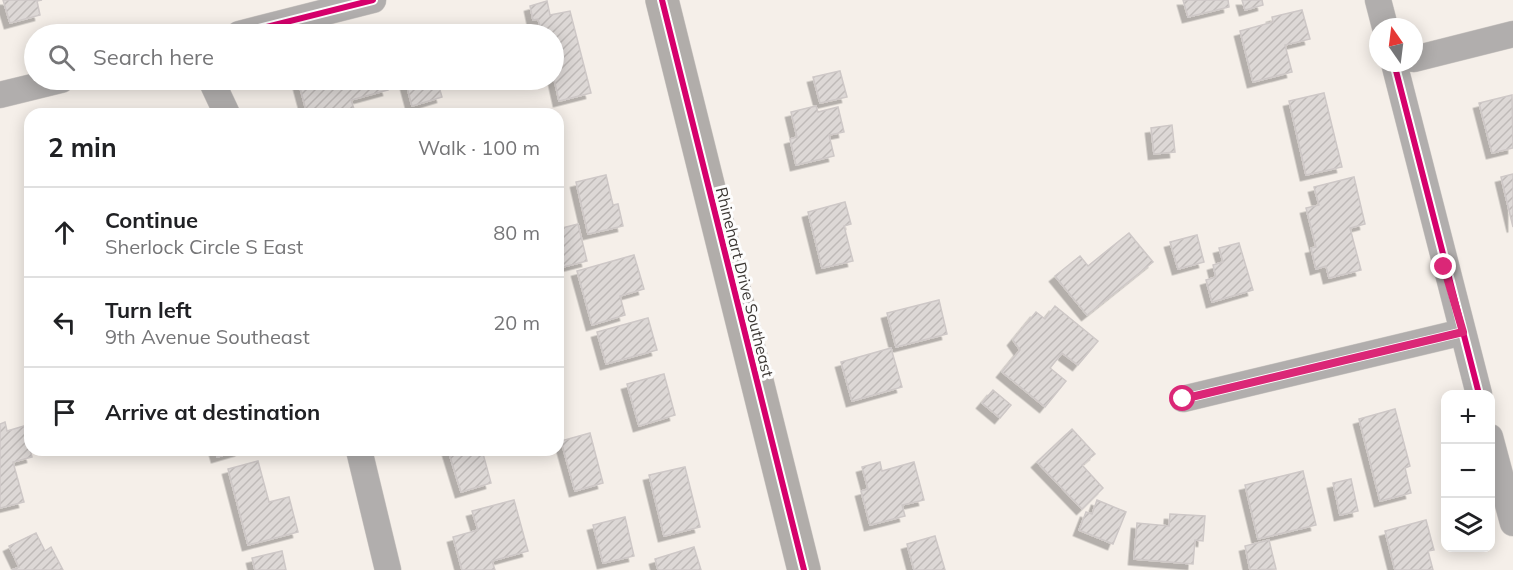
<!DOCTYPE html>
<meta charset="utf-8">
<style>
body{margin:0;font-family:Mulish,sans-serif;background:#f6f6f6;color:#202124}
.controls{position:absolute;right:18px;bottom:18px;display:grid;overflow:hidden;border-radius:12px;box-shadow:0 3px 15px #0003}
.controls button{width:54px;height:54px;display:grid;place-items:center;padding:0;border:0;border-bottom:2px solid #e0e0e0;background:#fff;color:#202124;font:30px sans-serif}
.compass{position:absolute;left:1369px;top:18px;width:54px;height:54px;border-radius:50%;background:#fff;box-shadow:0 3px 15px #0003;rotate:346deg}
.stop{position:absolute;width:18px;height:18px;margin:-14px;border:4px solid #db2777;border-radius:50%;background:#fff}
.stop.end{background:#db2777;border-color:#fff;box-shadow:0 2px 6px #0008}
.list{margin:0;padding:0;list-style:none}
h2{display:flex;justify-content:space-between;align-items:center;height:78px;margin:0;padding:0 24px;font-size:26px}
h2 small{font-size:20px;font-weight:400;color:#757577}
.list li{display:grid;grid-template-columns:39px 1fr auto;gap:18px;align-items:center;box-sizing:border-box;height:90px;padding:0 24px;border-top:2px solid #e0e0e0}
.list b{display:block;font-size:22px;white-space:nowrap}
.list p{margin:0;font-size:20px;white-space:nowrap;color:#757577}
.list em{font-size:20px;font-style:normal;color:#757577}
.icon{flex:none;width:33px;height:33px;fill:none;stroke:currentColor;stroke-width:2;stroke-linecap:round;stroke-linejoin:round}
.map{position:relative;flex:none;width:1513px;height:570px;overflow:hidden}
.search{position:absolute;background:#fff;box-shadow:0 3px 15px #0003;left:24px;top:24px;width:540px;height:66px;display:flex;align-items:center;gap:15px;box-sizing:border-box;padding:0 21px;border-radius:33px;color:#757577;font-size:22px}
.panel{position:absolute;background:#fff;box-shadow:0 3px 15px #0003;left:24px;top:108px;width:540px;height:348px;border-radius:18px}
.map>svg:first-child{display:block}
.building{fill:url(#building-hatch);stroke:#cec8c7;stroke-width:1.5;filter:url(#shadow)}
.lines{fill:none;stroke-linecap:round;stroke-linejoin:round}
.street-casing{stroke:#cfcac6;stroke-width:27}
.secondary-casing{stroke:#cfcac6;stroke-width:34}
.street{stroke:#b1aead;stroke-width:26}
.secondary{stroke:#b1adaa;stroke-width:33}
.cycleway-casing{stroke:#fdfdfd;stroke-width:10}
.cycleway{stroke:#d6006c;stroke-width:6}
.route{stroke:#db2777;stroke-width:8}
.labels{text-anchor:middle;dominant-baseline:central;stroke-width:6;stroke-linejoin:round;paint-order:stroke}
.street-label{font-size:16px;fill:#3c3834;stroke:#fdfdfd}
</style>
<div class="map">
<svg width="1513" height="570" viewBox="0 0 1513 570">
<defs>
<pattern id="building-hatch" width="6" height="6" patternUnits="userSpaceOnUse" patternTransform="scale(1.5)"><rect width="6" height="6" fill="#ddd8d6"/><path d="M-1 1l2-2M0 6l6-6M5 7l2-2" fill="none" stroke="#bfbab8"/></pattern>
<filter id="shadow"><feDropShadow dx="-5.5" dy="5.5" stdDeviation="0" flood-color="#0004"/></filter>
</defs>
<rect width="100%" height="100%" fill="#f5efe9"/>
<!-- building -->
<path class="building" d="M3,0h39l-5,1 3,14 -30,8z
M1183,0h45l1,7 -41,10z
M1242,0h20l1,5 -18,5z
M547,1l3,14 20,-4 21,82 -32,8 -5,-22v-45h-12l-4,-15 -5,1 -3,-14z
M1302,10l8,29 -25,6 7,27 -39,10 -13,-51 33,-9 -1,-5z
M840,71l7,26 -27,6 -7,-26z
M307,80h78l3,10 -37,10 3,9 -17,5h-30l-8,-30 8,-2z
M405,80h32l5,17 -30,9z
M1324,93l18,74 -36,8 -17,-74z
M1512,95l1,53 -21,5 -13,-50z
M816,106l2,6 20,-5 6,25 -15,3 5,21 -38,9 -6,-26 7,-2 -6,-25z
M1172,125l3,27 -21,2 -3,-26z
M1513,174v53l-12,-50z
M606,175l7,30 5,-1 5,22 -35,8 -12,-52z
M1354,177l11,47 -15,4 11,42 -32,8 -3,-12 -10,3 -5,-21 5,-1 -10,-39 13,-3 -5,-18z
M845,202l6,22 -7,2 9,35 -31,7 -14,-56z
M578,224l9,37 -28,7 -1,-39z
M1129,233l24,29 -66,53 -32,-39 25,-20 8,10z
M1197,235l7,27 -26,7 -8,-27z
M1239,243l14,47 -41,12 -6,-22 10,-3 -3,-12 10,-3 -4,-14z
M634,255l10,34 -24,7 5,19 -33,10 -15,-54z
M939,300l8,34 -51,13 -9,-34z
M1055,306l43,35 -20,24 -16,-12 -12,15 16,13 -21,26 -43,-35 18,-22 -7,-10 23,-28 9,7z
M648,318l9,32 -51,14 -9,-32z
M891,348l11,39 -50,14 -11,-39z
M664,374l11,41 -36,11 -12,-42z
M993,390l18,15 -11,13 -18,-15z
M1395,409l15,57 -5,2 6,25 -31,8 -21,-82z
M5,422l2,9 17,-5 8,31 -19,5 11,40 -24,6v-84z
M1072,429l23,25 -13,11 21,23 -21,21 -45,-47z
M590,433l13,50 -28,8 -14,-50z
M215,450h26l-24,7z
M448,450h34l9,33 -30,9z
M258,461l11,41 20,-5 9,35 -50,13 -20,-76z
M880,462l2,9 32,-9 10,38 -22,5 3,11 -35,9 -9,-34 7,-2 -6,-22z
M685,467l15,60 -36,9 -15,-61z
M1303,471l13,54 -58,14 -13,-54z
M1351,479l7,32 -18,4 -7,-32z
M514,500l14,51 -36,10 3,9h-33l-9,-33 25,-7 -6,-19z
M1097,500l29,12 -13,32 -34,-14 7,-18 6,2z
M1170,514l35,2 -2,25 -8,-1 -2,24 -59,-5 3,-36 32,3z
M625,517l9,39 -31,7 -10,-38z
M1426,520l8,30 -6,1 5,19h-38l-10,-39z
M36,533l9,18 6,-4 12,23h-51l7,-3 -10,-21z
M935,536l10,34h-31l-7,-26z
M1269,540l7,29 -26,1 -5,-24z
M694,547l7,23h-43l-3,-11z
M282,551l4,19h-31l-3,-12z"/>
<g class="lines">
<defs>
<path id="street" d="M1378,0l7,27
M239,34l134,-34
M1414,59l99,-25
M1394,63l85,331
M211,80l16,34
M0,95l61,-15
M1183,399l280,-67
M1490,437l23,86
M359,450l29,120"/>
<path id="secondary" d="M662,0l142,570"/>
</defs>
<!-- street casing -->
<use href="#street" class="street-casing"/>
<!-- secondary casing -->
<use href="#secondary" class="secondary-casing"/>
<!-- street -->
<use href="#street" class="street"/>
<!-- secondary -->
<use href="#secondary" class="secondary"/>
<defs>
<path id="cycleway" d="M662,0l142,570
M239,34l134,-34
M1394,63l85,331
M1183,399l280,-67"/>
</defs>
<!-- cycleway casing -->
<use href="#cycleway" class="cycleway-casing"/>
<!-- cycleway -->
<use href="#cycleway" class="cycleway"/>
</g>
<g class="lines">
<!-- route -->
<path class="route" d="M1183,399l280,-67 -19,-65"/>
</g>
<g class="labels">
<!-- street labels -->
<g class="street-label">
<text transform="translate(745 282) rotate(76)">Rhinehart Drive Southeast</text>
</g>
</g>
</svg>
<div class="controls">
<button>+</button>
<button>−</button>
<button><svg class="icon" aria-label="layers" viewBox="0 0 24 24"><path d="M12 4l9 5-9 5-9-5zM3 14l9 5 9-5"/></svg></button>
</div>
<svg class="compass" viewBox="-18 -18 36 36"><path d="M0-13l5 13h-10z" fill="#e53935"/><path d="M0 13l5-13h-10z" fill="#757577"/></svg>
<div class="stop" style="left:1183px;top:399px"></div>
<div class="stop end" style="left:1444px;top:267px"></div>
<div class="search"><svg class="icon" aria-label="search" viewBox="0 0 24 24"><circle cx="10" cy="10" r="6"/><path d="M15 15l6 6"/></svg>Search here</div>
<section class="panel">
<h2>2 min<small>Walk · 100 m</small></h2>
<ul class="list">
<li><svg class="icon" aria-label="ahead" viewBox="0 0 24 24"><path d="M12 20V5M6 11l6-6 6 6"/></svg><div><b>Continue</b><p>Sherlock Circle S East</p></div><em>80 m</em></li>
<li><svg class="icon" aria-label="left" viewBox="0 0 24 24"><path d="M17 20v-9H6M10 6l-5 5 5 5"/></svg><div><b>Turn left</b><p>9th Avenue Southeast</p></div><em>20 m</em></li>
<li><svg class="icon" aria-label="arrive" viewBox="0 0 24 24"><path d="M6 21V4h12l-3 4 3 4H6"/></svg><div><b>Arrive at destination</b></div></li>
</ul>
</section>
</div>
